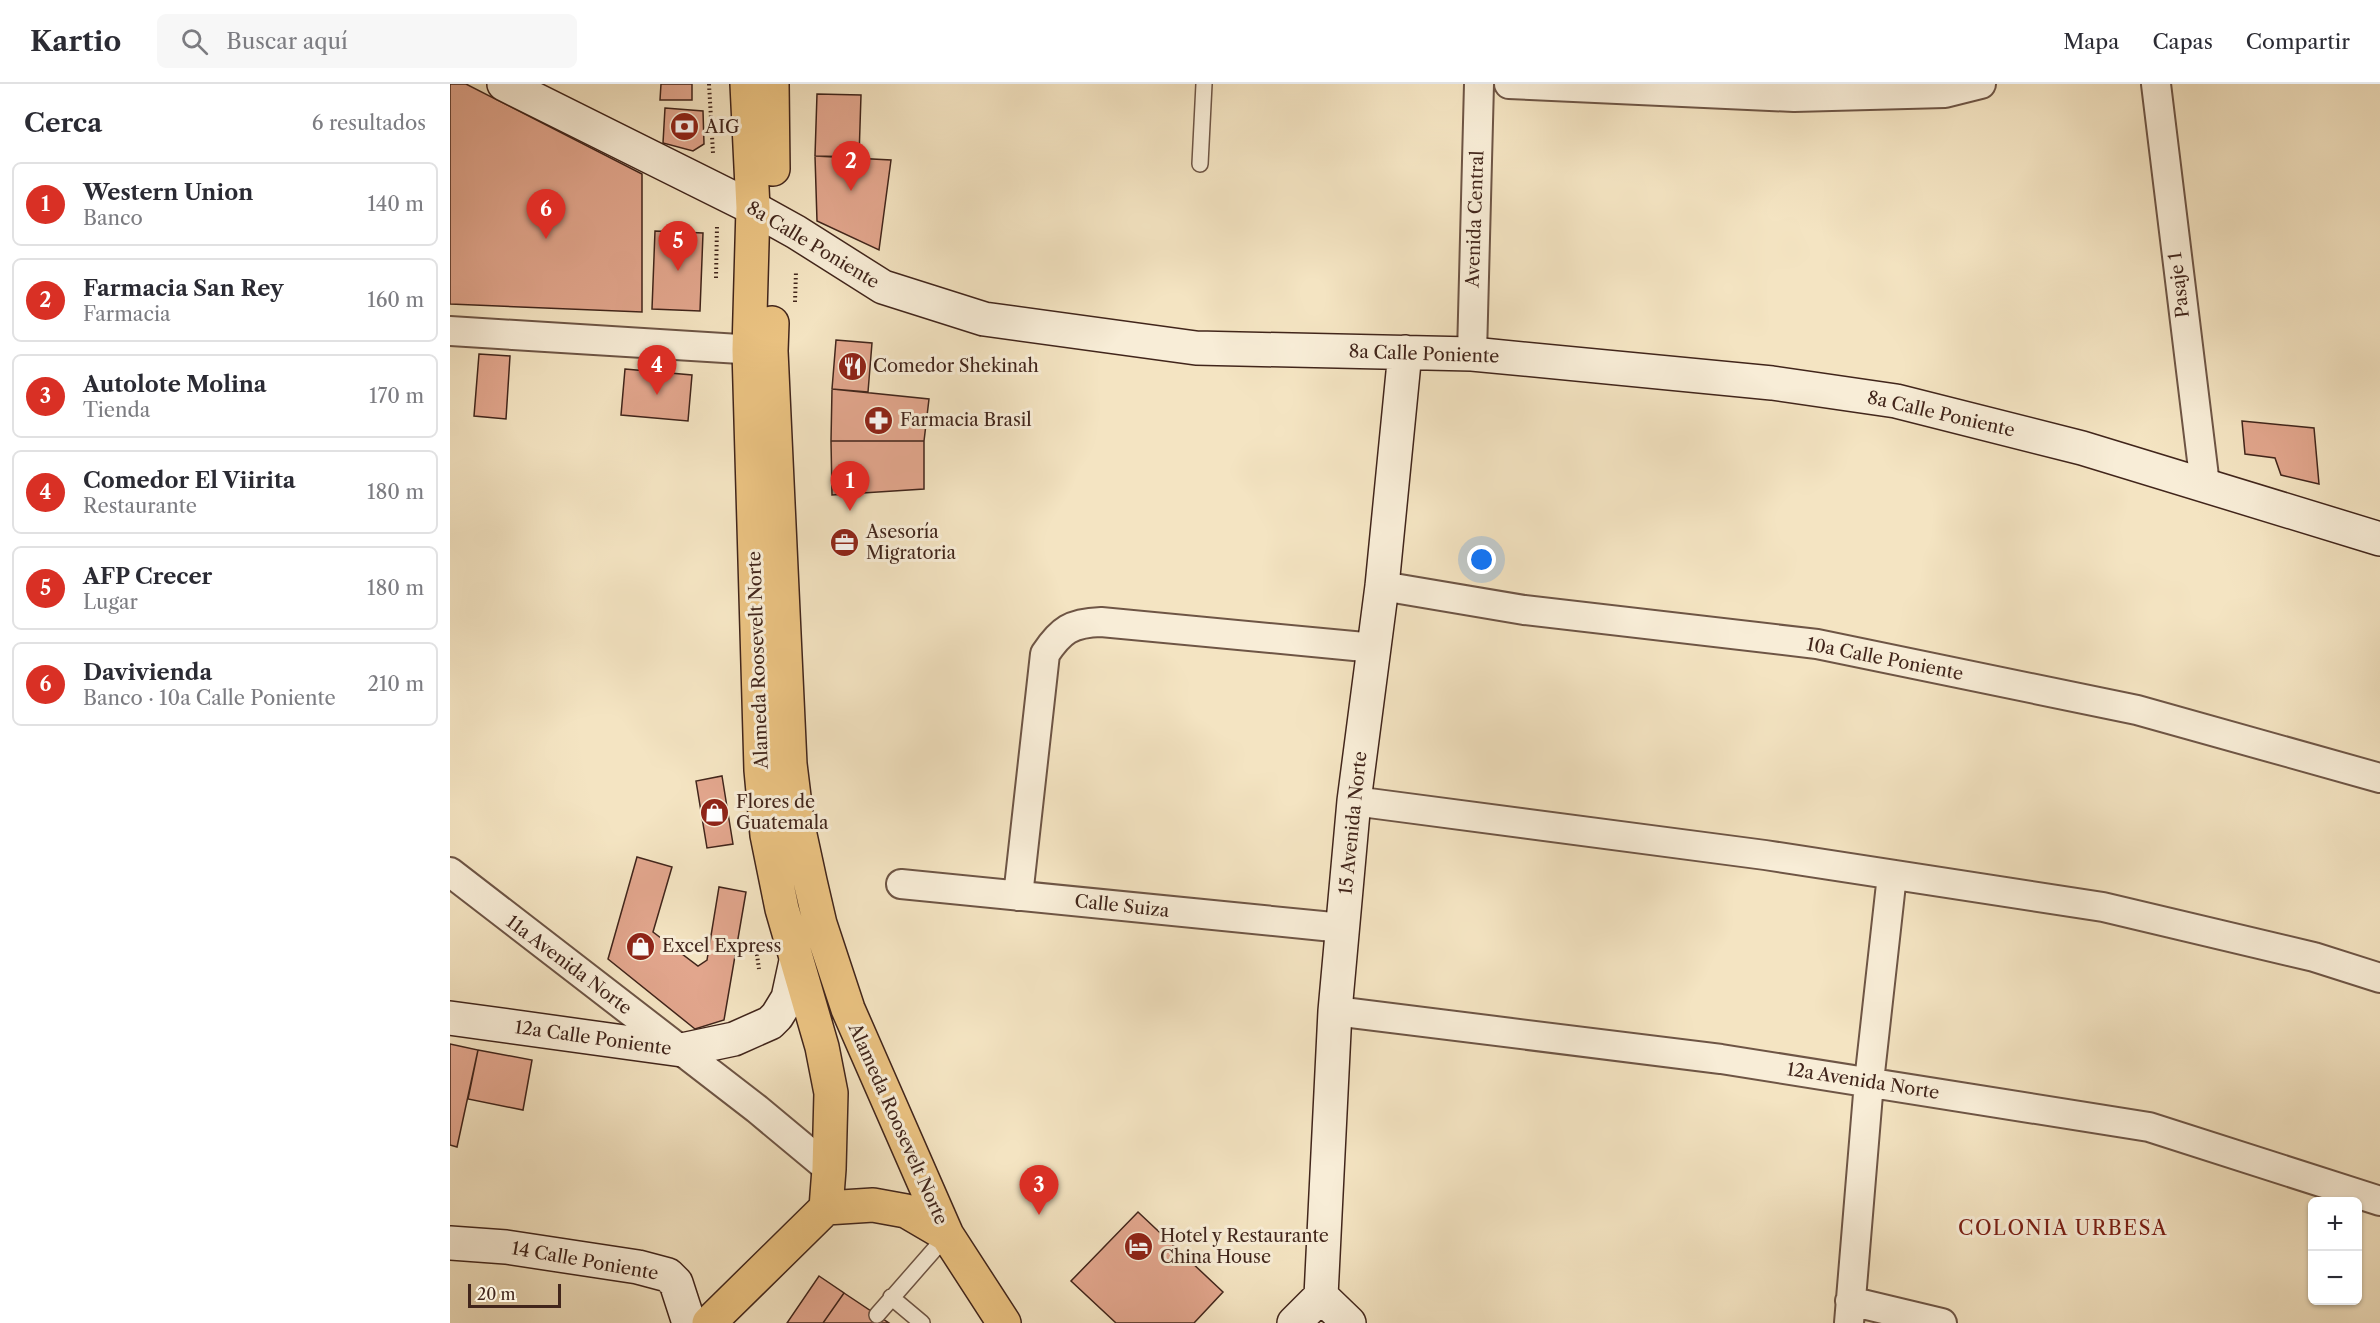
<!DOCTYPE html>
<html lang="es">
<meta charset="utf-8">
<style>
body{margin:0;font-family:"Libre Caslon Text",serif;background:#f7f7f7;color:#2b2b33}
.controls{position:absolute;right:18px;bottom:18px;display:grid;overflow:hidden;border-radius:9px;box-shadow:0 2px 4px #0004}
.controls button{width:54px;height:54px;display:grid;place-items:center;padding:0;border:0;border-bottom:2px solid #e1e1e2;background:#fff;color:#2b2b33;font:30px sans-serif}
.scale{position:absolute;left:18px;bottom:15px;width:93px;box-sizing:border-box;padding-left:6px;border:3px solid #41251b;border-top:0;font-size:16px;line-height:21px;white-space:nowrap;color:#41251b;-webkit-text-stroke:4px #f8edd7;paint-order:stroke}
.you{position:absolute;left:1032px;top:476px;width:21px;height:21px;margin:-15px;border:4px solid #fff;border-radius:50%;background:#1a73e8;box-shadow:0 0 0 9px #1a73e833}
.badge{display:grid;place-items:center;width:39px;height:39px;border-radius:50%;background:#d93025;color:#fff;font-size:20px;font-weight:700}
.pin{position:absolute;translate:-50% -50px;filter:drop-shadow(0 2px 3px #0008)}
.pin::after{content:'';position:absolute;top:32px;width:21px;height:18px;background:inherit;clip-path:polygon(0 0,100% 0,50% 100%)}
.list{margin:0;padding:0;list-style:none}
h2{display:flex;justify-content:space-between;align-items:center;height:78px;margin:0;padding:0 24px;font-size:26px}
h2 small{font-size:20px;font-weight:400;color:#7c7c81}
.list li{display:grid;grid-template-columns:39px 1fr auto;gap:18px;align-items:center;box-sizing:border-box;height:84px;margin:0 12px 12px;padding:0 12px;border:2px solid #e1e1e2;border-radius:9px}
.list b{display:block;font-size:22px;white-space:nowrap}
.list p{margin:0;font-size:20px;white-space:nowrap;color:#7c7c81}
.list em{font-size:20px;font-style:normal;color:#7c7c81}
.icon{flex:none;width:33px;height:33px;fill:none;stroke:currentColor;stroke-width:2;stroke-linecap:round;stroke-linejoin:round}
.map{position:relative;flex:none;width:1930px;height:1239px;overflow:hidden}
header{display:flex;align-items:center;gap:36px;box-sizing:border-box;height:84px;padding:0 30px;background:#fff;border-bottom:2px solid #e1e1e2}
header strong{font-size:28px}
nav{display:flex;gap:33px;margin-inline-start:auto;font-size:21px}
.search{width:420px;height:54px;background:#f7f7f7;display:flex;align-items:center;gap:15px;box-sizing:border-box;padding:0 21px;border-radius:9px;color:#7c7c81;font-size:22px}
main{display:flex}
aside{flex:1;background:#fff}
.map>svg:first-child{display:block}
.building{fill:#e2a68d;stroke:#41251b;stroke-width:1.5}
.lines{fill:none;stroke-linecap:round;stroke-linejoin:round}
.lane-casing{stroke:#6e5545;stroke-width:18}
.street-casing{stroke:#6e5545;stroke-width:32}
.secondary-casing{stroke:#41251b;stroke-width:36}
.highway-casing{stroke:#41251b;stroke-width:36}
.path{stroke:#41251b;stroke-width:4;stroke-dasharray:1.5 3;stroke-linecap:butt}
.lane{stroke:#f8edd7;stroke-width:15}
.street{stroke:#f8edd7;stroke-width:28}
.secondary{stroke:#f8edd7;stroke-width:33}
.highway{stroke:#eac281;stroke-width:33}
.labels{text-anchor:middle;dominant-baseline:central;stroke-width:6;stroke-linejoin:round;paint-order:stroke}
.poi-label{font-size:18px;fill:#41251b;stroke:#f8edd7;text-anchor:start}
.street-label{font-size:18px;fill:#41251b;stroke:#f8edd7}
.neighbourhood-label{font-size:20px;letter-spacing:1.5px;fill:#7a1f14;stroke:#f8edd7}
</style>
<header>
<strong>Kartio</strong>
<div class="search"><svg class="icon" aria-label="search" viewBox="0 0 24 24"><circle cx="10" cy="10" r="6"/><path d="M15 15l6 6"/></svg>Buscar aquí</div>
<nav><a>Mapa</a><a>Capas</a><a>Compartir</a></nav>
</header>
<main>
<aside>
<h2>Cerca<small>6 resultados</small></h2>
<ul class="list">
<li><span class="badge">1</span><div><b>Western Union</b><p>Banco</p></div><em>140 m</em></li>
<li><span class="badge">2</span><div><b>Farmacia San Rey</b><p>Farmacia</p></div><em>160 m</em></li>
<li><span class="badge">3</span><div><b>Autolote Molina</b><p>Tienda</p></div><em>170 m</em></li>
<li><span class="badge">4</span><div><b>Comedor El Viirita</b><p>Restaurante</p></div><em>180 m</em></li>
<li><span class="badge">5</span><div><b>AFP Crecer</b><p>Lugar</p></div><em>180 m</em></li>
<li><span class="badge">6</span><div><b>Davivienda</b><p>Banco · 10a Calle Poniente</p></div><em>210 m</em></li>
</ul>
</aside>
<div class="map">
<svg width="1930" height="1239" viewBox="0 0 1930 1239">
<rect width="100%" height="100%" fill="#f4e4c2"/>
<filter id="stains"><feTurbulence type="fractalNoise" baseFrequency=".00333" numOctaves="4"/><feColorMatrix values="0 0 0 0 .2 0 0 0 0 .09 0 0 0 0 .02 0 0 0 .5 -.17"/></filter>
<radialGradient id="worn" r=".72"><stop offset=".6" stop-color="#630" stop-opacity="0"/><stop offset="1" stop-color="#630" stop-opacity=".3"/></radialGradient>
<!-- building -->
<path class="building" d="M0,0h16l176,90v138l-192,-8z
M211,0h31v16h-32z
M367,10l44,1 -2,62 -44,-1z
M215,24l38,3 1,33 -11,7 -30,-8z
M365,72l76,4 -12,90 -62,-29z
M205,147l48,2 -3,78 -48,-2z
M386,256l36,3 -4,49 -36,-3z
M29,270l31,2 -4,63 -32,-3z
M175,285l67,6 -4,46 -67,-6z
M382,305l97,10 -5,42h-93z
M1792,337l72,7 5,56 -38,-9 -6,-17 -30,-4z
M381,357h93v48l-92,6z
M272,692l11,68 -26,4 -11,-67z
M187,773l35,10 -19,65 45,34 9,-6 12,-73 27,5 -22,128 -29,9 -87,-70z
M0,960l28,6 -21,97 -7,-2z
M28,966l54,10 -9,50 -55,-11z
M688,1128l85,80 -29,31h-78l-45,-42z
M369,1192l25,17 -21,30h-36z
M394,1209l45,30h-66z"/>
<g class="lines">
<defs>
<path id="lane" d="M750,80l4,-80
M441,1213l31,26
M427,1231l70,-80"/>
<path id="street" d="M1059,0l285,13 151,-4 36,-9
M1706,0l49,401
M0,247l321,20
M1022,270l7,-270
M932,502l142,24 293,34 320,66 243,68
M904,717l411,54 338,52 211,50 66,21
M0,788l307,237 72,60
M451,800l442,44
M568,812l27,-242c16,-24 26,-31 56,-32l274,26
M885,927l386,48 428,68 231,74
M1400,1217l92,22
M1399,1239l20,-241 23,-207"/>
<path id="secondary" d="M54,0l249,124 43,24 87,55 101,32 212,29 276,6 300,29 124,18 186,47 298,91
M0,934l232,32 52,-11 36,-16 7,-7 11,-18 8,-37
M0,1159l56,4 132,20 30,8 8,8 13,40
M871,1212l14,-285 19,-210 28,-215 23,-234
M871,1212l28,27
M844,1239l27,-27"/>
<path id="highway" d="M322,0l1,85
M322,239l-1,28 19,413 7,57 13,60 10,43 28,85 99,226 57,88
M376,1124l47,-3 33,6 41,24
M259,1239l117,-115 3,-39 2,-76 -9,-46 -40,-138 -15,-74 -6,-65 -12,-420 4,-142 -6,-124"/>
</defs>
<!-- lane casing -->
<use href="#lane" class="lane-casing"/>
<!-- street casing -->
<use href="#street" class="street-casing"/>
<!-- secondary casing -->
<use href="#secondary" class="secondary-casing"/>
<!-- highway casing -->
<use href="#highway" class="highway-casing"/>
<!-- path -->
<path class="path" d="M259,0l4,69
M266,194l1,-52
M345,218l1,-31
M305,857l4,28"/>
<!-- lane -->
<use href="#lane" class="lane"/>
<!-- street -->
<use href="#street" class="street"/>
<!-- secondary -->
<use href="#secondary" class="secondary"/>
<!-- highway -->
<use href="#highway" class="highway"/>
</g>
<!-- icons -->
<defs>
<symbol id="bank-disc" viewBox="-11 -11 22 22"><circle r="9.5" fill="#8f2418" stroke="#f8edd7"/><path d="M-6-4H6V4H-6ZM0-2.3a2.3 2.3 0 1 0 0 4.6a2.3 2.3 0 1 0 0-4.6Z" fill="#fff"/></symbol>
<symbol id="restaurant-disc" viewBox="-11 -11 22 22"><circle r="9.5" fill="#8f2418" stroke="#f8edd7"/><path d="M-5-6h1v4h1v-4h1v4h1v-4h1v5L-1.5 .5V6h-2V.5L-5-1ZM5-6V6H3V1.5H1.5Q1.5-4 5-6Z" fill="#fff"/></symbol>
<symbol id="pharmacy-disc" viewBox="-11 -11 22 22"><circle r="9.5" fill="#8f2418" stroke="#f8edd7"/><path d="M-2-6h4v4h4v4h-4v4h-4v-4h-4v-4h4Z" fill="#fff"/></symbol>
<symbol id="office-disc" viewBox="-11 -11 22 22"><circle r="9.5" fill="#8f2418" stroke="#f8edd7"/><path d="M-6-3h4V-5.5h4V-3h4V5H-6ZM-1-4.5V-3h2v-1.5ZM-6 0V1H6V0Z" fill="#fff"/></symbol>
<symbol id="shop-disc" viewBox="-11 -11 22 22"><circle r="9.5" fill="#8f2418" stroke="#f8edd7"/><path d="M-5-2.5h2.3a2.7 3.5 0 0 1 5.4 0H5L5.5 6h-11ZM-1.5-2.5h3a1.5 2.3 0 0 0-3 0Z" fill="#fff"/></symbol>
<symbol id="hotel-disc" viewBox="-11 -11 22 22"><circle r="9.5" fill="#8f2418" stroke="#f8edd7"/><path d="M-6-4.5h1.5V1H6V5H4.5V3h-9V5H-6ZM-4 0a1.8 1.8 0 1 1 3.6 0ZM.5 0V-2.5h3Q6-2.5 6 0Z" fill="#fff"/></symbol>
</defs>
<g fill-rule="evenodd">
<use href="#bank-disc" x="218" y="26" width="33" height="33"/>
<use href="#restaurant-disc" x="386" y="266" width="33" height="33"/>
<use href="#pharmacy-disc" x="412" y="320" width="33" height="33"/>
<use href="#office-disc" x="378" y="442" width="33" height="33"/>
<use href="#shop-disc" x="248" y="712" width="33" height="33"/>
<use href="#shop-disc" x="174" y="846" width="33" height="33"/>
<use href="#hotel-disc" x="672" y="1146" width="33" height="33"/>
</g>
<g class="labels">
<!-- poi labels -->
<g class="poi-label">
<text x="255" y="43">AIG</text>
<text x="423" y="282">Comedor Shekinah</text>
<text x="450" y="336">Farmacia Brasil</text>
<text x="416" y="448">Asesoría<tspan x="416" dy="21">Migratoria</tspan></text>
<text x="286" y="718">Flores de<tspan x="286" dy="21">Guatemala</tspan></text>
<text x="212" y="862">Excel Express</text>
<text x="710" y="1152">Hotel y Restaurante<tspan x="710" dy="21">China House</tspan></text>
</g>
<!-- street labels -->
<g class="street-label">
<text transform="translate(1025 135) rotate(-88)">Avenida Central</text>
<text transform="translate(363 161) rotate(31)">8a Calle Poniente</text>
<text transform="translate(1729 201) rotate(-97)">Pasaje 1</text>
<text transform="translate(974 270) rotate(2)">8a Calle Poniente</text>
<text transform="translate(1491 330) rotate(13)">8a Calle Poniente</text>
<text transform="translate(1435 575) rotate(11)">10a Calle Poniente</text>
<text transform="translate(308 576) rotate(-92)">Alameda Roosevelt Norte</text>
<text transform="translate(903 739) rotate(-84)">15 Avenida Norte</text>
<text transform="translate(672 822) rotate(6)">Calle Suiza</text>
<text transform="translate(119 881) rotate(37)">11a Avenida Norte</text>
<text transform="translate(143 954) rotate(8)">12a Calle Poniente</text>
<text transform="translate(1413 997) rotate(9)">12a Avenida Norte</text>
<text transform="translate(448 1040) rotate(66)">Alameda Roosevelt Norte</text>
<text transform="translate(135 1177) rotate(10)">14 Calle Poniente</text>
</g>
<!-- neighbourhood labels -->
<g class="neighbourhood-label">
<text x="1613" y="1144">COLONIA URBESA</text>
</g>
</g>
<rect width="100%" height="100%" filter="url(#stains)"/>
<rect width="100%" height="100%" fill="url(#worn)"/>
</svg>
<div class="controls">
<button>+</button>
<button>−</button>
</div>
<div class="scale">20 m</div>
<div class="you"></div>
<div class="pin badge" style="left:400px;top:427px">1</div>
<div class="pin badge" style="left:401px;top:107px">2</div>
<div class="pin badge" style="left:589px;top:1131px">3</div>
<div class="pin badge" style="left:207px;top:311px">4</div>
<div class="pin badge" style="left:228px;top:187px">5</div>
<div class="pin badge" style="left:96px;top:155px">6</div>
</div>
</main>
